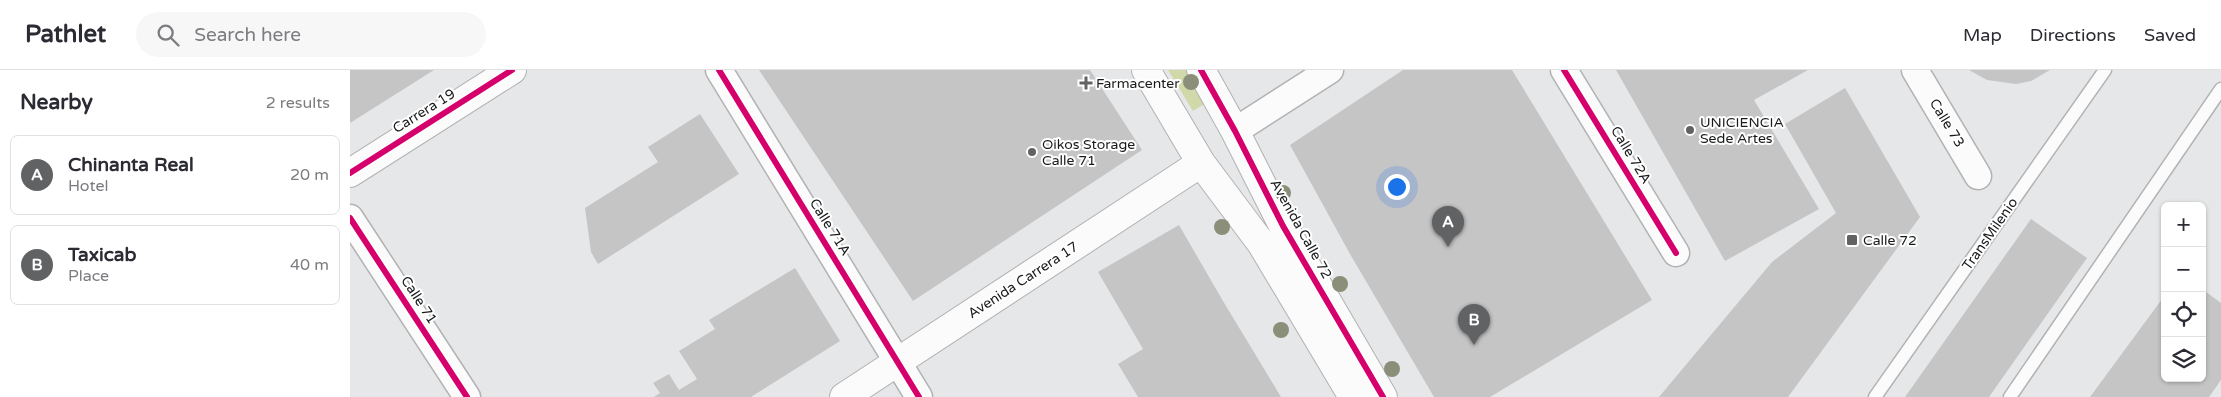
<!DOCTYPE html>
<meta charset="utf-8">
<style>
body{margin:0;font-family:"Varela Round",sans-serif;background:#f7f7f7;color:#2b2b33}
.controls{position:absolute;right:15px;bottom:15px;display:grid;overflow:hidden;border-radius:8px;box-shadow:0 1px 4px #0004}
.controls button{width:45px;height:45px;display:grid;place-items:center;padding:0;border:0;border-bottom:1px solid #e1e1e2;background:#fff;color:#2b2b33;font:25px sans-serif}
.you{position:absolute;left:1046px;top:116px;width:18px;height:18px;margin:-12px;border:4px solid #fff;border-radius:50%;background:#1a73e8;box-shadow:0 0 0 8px #1a73e833}
.badge{display:grid;place-items:center;width:32px;height:32px;border-radius:50%;background:#616263;color:#fff;font-size:16px;font-weight:700}
.pin{position:absolute;translate:-50% -41px;filter:drop-shadow(0 1px 2px #0008)}
.pin::after{content:'';position:absolute;top:26px;width:18px;height:15px;background:inherit;clip-path:polygon(0 0,100% 0,50% 100%)}
.list{margin:0;padding:0;list-style:none}
h2{display:flex;justify-content:space-between;align-items:center;height:65px;margin:0;padding:0 20px;font-size:21px}
h2 small{font-size:16px;font-weight:400;color:#7c7c81}
.list li{display:grid;grid-template-columns:32px 1fr auto;gap:15px;align-items:center;box-sizing:border-box;height:80px;margin:0 10px 10px;padding:0 10px;border:1px solid #e1e1e2;border-radius:8px}
.list b{display:block;font-size:19px;white-space:nowrap}
.list p{margin:0;font-size:16px;white-space:nowrap;color:#7c7c81}
.list em{font-size:16px;font-style:normal;color:#7c7c81}
.icon{flex:none;width:28px;height:28px;fill:none;stroke:currentColor;stroke-width:2;stroke-linecap:round;stroke-linejoin:round}
.map{position:relative;flex:none;width:1871px;height:327px;overflow:hidden}
header{display:flex;align-items:center;gap:30px;box-sizing:border-box;height:70px;padding:0 25px;background:#fff;border-bottom:1px solid #e1e1e2}
header strong{font-size:24px}
nav{display:flex;gap:28px;margin-inline-start:auto;font-size:18px}
.search{width:350px;height:45px;background:#f7f7f7;display:flex;align-items:center;gap:12px;box-sizing:border-box;padding:0 18px;border-radius:28px;color:#7c7c81;font-size:19px}
main{display:flex}
aside{flex:1;background:#fff}
.map>svg:first-child{display:block}
.green{fill:#d1d8a9}
.building{fill:#c6c5c6}
.lines{fill:none;stroke-linecap:round;stroke-linejoin:round}
.lane-casing{stroke:#b2b2b3;stroke-width:15}
.street-casing{stroke:#b2b2b3;stroke-width:29}
.secondary-casing{stroke:#b2b2b3;stroke-width:30}
.lane{stroke:#fbfbfc;stroke-width:12}
.street{stroke:#fbfbfc;stroke-width:26}
.secondary{stroke:#fbfbfc;stroke-width:28}
.cycleway-casing{stroke:#fff;stroke-width:9}
.cycleway{stroke:#d6006c;stroke-width:6}
.tree{fill:#8b8e78}
.poi-dot{fill:#616263;stroke:#fff;stroke-width:2}
.labels{text-anchor:middle;dominant-baseline:central;stroke-width:4;stroke-linejoin:round;paint-order:stroke}
.poi-label{font-size:14px;fill:#191a1b;stroke:#fff;text-anchor:start}
.street-label{font-size:14px;fill:#191a1b;stroke:#fff}
</style>
<header>
<strong>Pathlet</strong>
<div class="search"><svg class="icon" aria-label="search" viewBox="0 0 24 24"><circle cx="10" cy="10" r="6"/><path d="M15 15l6 6"/></svg>Search here</div>
<nav><a>Map</a><a>Directions</a><a>Saved</a></nav>
</header>
<main>
<aside>
<h2>Nearby<small>2 results</small></h2>
<ul class="list">
<li><span class="badge">A</span><div><b>Chinanta Real</b><p>Hotel</p></div><em>20 m</em></li>
<li><span class="badge">B</span><div><b>Taxicab</b><p>Place</p></div><em>40 m</em></li>
</ul>
</aside>
<div class="map">
<svg width="1871" height="327" viewBox="0 0 1871 327">
<rect width="100%" height="100%" fill="#e6e7e8"/>
<!-- green -->
<path class="green" d="M818,0h23l18,31 -16,10z"/>
<!-- building -->
<path class="building" d="M0,0h84l-84,53z
M409,0h331l52,80 -229,151z
M1053,0h109l140,230 -162,97h-56l-84,-143 -60,-109z
M1266,0h192l-54,30 65,109 -94,52z
M1619,0h81l-19,11 -15,3 -29,-4z
M1495,18l75,129 -132,180h-129l113,-135 64,-49 -51,-89z
M350,44l39,60 -141,90 -7,-12 -6,-44 73,-46 -10,-15z
M1681,149l56,39 -10,14 -88,125h-84z
M829,155l44,76 58,96h-143l-20,-33 25,-15 -45,-77z
M445,198l45,73 -89,56h-97l6,-4 -7,-10 16,-9 10,16 18,-11 -18,-28 36,-22 -6,-9z
M1852,219l19,14v77l-12,17h-119l75,-102v83h37z"/>
<g class="lines">
<defs>
<path id="lane" d="M1525,327l230,-327
M1660,327l211,-308"/>
<path id="street" d="M369,0l200,327
M1214,0l112,183
M1565,0l63,106
M885,61l95,-61
M0,148l117,179"/>
<path id="secondary" d="M796,0l55,93 60,80 92,154
M851,0l34,61 48,95 100,171
M0,103l162,-103
M494,327l357,-234"/>
</defs>
<!-- lane casing -->
<use href="#lane" class="lane-casing"/>
<!-- street casing -->
<use href="#street" class="street-casing"/>
<!-- secondary casing -->
<use href="#secondary" class="secondary-casing"/>
<!-- lane -->
<use href="#lane" class="lane"/>
<!-- street -->
<use href="#street" class="street"/>
<!-- secondary -->
<use href="#secondary" class="secondary"/>
<defs>
<path id="cycleway" d="M369,0l200,327
M851,0l34,61 48,95 100,171
M1214,0l112,183
M0,103l162,-103
M0,148l117,179"/>
</defs>
<!-- cycleway casing -->
<use href="#cycleway" class="cycleway-casing"/>
<!-- cycleway -->
<use href="#cycleway" class="cycleway"/>
</g>
<!-- trees -->
<g class="tree">
<circle cx="841" cy="12" r="8"/>
<circle cx="933" cy="123" r="8"/>
<circle cx="872" cy="157" r="8"/>
<circle cx="990" cy="214" r="8"/>
<circle cx="931" cy="260" r="8"/>
<circle cx="1042" cy="299" r="8"/>
</g>
<!-- markers -->
<g class="poi-dot">
<path d="M733.5 5.5h5v5h5v5h-5v5h-5v-5h-5v-5h5z"/>
<circle cx="1340" cy="60" r="5"/>
<circle cx="682" cy="82" r="5"/>
<rect x="1496" y="164" width="12" height="12" rx="2.5"/>
</g>
<g class="labels">
<!-- poi labels -->
<g class="poi-label">
<text x="746" y="13">Farmacenter</text>
<text x="1350" y="52">UNICIENCIA<tspan x="1350" dy="16">Sede Artes</tspan></text>
<text x="692" y="74">Oikos Storage<tspan x="692" dy="16">Calle 71</tspan></text>
<text x="1513" y="170">Calle 72</text>
</g>
<!-- street labels -->
<g class="street-label">
<text transform="translate(74 41) rotate(-32)">Carrera 19</text>
<text transform="translate(1597 53) rotate(59)">Calle 73</text>
<text transform="translate(1281 85) rotate(59)">Calle 72A</text>
<text transform="translate(480 157) rotate(58)">Calle 71A</text>
<text transform="translate(951 159) rotate(61)">Avenida Calle 72</text>
<text transform="translate(1640 164) rotate(-55)">TransMilenio</text>
<text transform="translate(673 210) rotate(-33)">Avenida Carrera 17</text>
<text transform="translate(69 230) rotate(57)">Calle 71</text>
</g>
</g>
</svg>
<div class="controls">
<button>+</button>
<button>−</button>
<button><svg class="icon" aria-label="locate" viewBox="0 0 24 24"><circle cx="12" cy="12" r="6"/><path d="M12 2v4M12 18v4M2 12h4M18 12h4"/></svg></button>
<button><svg class="icon" aria-label="layers" viewBox="0 0 24 24"><path d="M12 4l9 5-9 5-9-5zM3 14l9 5 9-5"/></svg></button>
</div>
<div class="you"></div>
<div class="pin badge" style="left:1098px;top:177px">A</div>
<div class="pin badge" style="left:1124px;top:275px">B</div>
</div>
</main>
